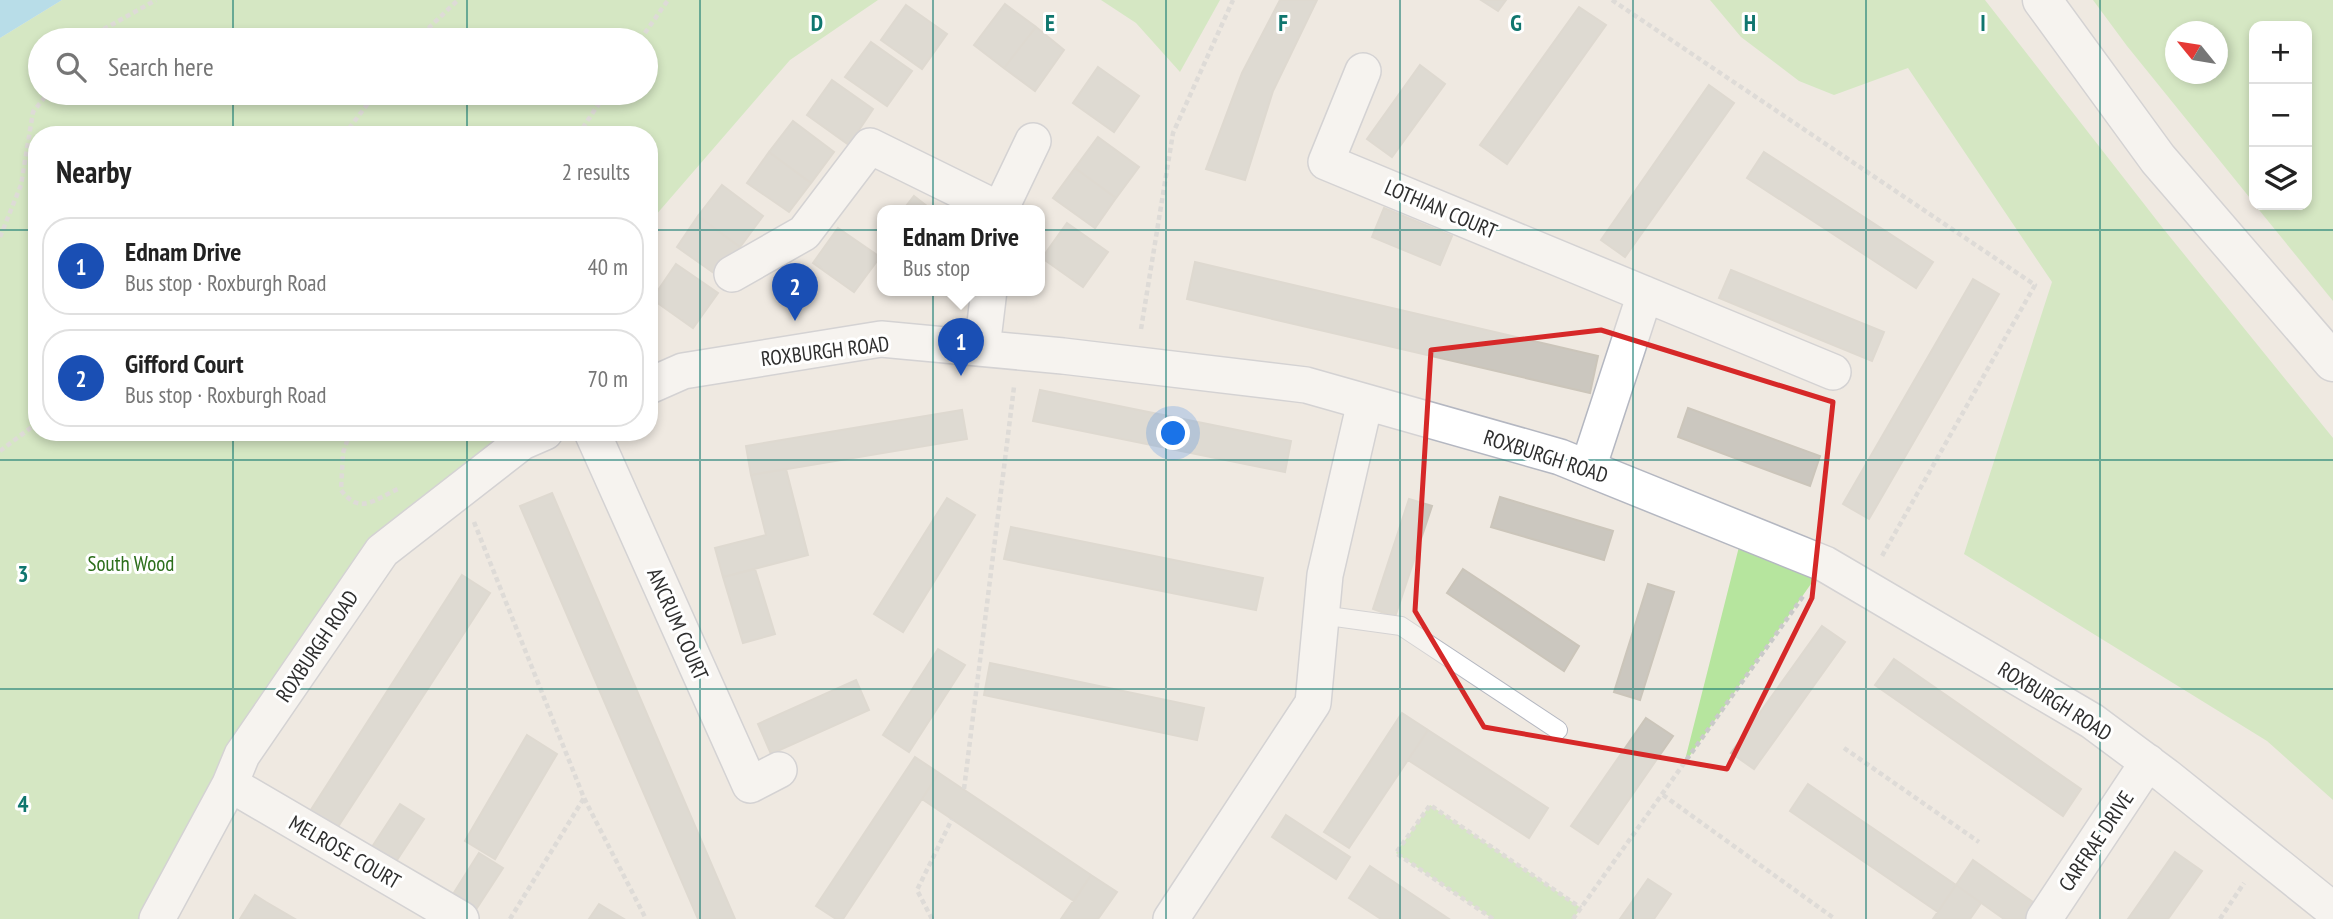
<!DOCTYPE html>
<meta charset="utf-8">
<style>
body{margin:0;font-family:"PT Sans Narrow",sans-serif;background:#f6f6f6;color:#222}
.controls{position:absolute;right:21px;top:21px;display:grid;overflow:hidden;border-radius:14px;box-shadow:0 4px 10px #0003}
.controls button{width:63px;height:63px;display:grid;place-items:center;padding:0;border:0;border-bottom:2px solid #e0e0e0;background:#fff;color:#222;font:35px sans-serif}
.compass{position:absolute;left:2165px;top:21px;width:63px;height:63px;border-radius:50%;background:#fff;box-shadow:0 4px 10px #0003;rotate:300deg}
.you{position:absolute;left:1174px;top:434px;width:24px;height:24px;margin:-18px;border:5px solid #fff;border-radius:50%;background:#1a73e8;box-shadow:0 0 0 10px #1a73e833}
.badge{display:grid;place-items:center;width:46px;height:46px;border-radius:50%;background:#0f766e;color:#fff;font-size:23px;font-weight:700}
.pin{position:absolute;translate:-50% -58px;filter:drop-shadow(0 2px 4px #0008)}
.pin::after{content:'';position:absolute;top:37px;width:24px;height:21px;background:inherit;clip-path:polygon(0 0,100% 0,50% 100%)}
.popup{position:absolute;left:877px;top:205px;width:168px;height:91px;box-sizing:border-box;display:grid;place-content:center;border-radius:14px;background:#fff;filter:drop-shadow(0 2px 5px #0005);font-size:23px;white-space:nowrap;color:#767676}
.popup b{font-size:26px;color:#222}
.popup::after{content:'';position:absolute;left:50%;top:100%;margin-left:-14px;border:14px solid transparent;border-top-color:#fff}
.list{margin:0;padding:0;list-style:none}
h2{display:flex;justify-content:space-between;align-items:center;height:91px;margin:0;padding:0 28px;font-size:30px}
h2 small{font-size:23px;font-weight:400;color:#767676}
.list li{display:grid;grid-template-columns:46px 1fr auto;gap:21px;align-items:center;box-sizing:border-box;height:98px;margin:0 14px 14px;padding:0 14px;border:2px solid #e0e0e0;border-radius:28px}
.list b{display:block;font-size:26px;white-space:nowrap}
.list p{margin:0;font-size:23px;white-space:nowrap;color:#767676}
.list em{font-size:23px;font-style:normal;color:#767676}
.icon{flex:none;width:38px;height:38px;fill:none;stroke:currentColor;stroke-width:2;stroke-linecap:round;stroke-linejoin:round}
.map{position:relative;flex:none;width:2333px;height:919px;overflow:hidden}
.search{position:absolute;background:#fff;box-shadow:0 4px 10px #0003;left:28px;top:28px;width:630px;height:77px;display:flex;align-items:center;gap:18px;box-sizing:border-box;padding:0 24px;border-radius:38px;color:#767676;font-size:26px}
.panel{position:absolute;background:#fff;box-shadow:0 4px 10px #0003;left:28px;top:126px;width:630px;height:315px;border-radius:28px}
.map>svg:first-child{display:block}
.green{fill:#b6e59e;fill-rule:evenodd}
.water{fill:#75cff0}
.building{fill:#cbc7bf;stroke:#cbc5ba;stroke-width:2}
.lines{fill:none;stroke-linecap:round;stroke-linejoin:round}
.lane-casing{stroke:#b4b7c1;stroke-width:20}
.street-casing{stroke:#b4b7c1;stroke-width:38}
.secondary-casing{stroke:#b4b7c1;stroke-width:41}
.path{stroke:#c9c9c9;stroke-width:4.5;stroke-dasharray:5 3.5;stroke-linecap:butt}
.lane{stroke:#fff;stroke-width:18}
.street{stroke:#fff;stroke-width:35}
.secondary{stroke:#fff;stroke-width:38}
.marked{fill:none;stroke:#d62828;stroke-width:5;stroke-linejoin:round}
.grid{fill:none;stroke:#0f766e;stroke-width:2;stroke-opacity:0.55}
.labels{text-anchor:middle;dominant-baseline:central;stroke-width:6;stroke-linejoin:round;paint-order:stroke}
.street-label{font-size:21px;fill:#2e2e2e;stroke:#fff}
.park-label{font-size:21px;fill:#2c6e1b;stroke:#fff}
.grid-label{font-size:23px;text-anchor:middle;font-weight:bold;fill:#0f766e;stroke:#fff;stroke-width:6;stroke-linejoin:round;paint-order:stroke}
</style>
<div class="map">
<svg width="2333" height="919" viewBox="0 0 2333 919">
<rect width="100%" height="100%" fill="#efe9e1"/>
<!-- green -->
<path class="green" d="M62,0h816l-88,60 -141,163v-88h-612v297h488l-155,120 -226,367h-144v-881zM40,40h606v53h-606z
M1101,0h119l-40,72 -44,-49z
M1710,0h275l177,227 171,211v362l-66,-59 -303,-187 88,-272 -144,-214 -74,27 -35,-14 -58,-44z
M2093,0h240v301l-78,-96h52v-179h-53v177l-127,-157zM2176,32h42v42h-42z
M1743,531l82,33 -141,200z
M1430,805l151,103 -8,11h-80l-97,-66z"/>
<!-- water -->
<path class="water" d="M0,0h62l-62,38z"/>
<!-- building -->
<path class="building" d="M1280,0h37l-44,91 -28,89 -39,-11 36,-96z
M1481,0h25l-8,11z
M1005,4l31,23 -32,41 -30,-23z
M906,5l41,29 -25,35 -41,-29z
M1579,7l27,18 -99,139 -27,-19z
M1036,27l28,23 -29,41 -31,-23z
M871,42l41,29 -25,35 -42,-29z
M1420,65l25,19 -53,73 -25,-18z
M1098,67l41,29 -25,36 -41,-29z
M832,80l41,29 -24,36 -42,-30z
M1709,85l25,18 -109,154 -24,-17z
M793,121l41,31 -23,31 -42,-31z
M1098,137l41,30 -23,31 -41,-30z
M769,152l42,31 -22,29 -42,-29z
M1764,152l169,110 -17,26 -169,-110z
M1075,168l41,30 -21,30 -42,-30z
M722,185l41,31 -23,31 -42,-31z
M914,196l18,14h-29z
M1384,208l68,28 -12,29 -68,-28z
M698,216l42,31 -22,29 -41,-29z
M1067,223l41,29 -25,35 -41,-29z
M838,228l42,29 -26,35 -41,-29z
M1195,262l403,94 -8,37 -403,-94z
M676,264l42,29 -25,35 -41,-29z
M1731,270l153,62 -12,29 -153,-63z
M1973,279l26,15 -130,225 -26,-15z
M1040,390l251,51 -6,31 -252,-51z
M1688,408l132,48 -10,30 -132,-49z
M962,410l5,29 -216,36 -5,-29z
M786,469l22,86 -85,22 -8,-29 51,-13 -15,-60z
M552,493l183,426h-37l-162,-376 -16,-37z
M1500,497l113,34 -9,29 -113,-33z
M947,498l28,17 -72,117 -29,-18z
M1409,499l23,7 -37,111 -22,-8z
M1011,527l252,51 -7,32 -252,-51z
M755,569l20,65 -32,9 -20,-66z
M1463,569l116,77 -15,25 -117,-78z
M462,575l28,18 -156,240 -27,-17z
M1648,584l26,8 -34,108 -26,-8z
M1822,626l23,16 -91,127 -23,-16z
M938,649l27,16 -56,87 -26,-17z
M1894,659l187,130 -18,27 -188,-131z
M990,663l214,45 -7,32 -213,-45z
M856,680l13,30 -98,44 -13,-30z
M1402,713l26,17 -79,118 -25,-16z
M1646,718l27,18 -75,108 -27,-18z
M1428,730l120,78 -19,30 -121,-78z
M527,735l30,19 -62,105 -30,-18z
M915,757l24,16 -96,146h-7l-20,-13z
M939,773l152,102 -17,26 -152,-102z
M1808,784l148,101 -18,27 -148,-101z
M400,804l24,15 -31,47 -23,-16z
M1286,815l64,42 -14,22 -64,-42z
M2175,852l27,19 -34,48h-40z
M479,853l24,15 -30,46 -23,-15z
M1973,860l63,44 -10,15h-22l-48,-34z
M1370,866l79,53h-68l-32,-21z
M1091,875l26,17 -19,27h-37z
M1648,879l23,15 -17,25h-34z
M1956,885l25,18 -11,16h-37z
M255,895l11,7 29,17h-55z
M599,904l25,15h-35z"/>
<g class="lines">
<defs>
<path id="lane" d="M1321,615l80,11 157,104"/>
<path id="street" d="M1363,71l-37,91 507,210
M1000,210l33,-69
M732,274l72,-41 66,-87 130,64
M982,348l7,-58
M649,386l34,-15 198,-32 182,17 243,29 254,72 265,107 267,157 74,55 167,134
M592,432l158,353 29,-15
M1588,468l57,-174
M230,784l231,135
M157,919l73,-135 12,-29 140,-204 140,-109 23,-10
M1171,919l142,-216 12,-128 40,-173
M2044,919l104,-157"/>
<path id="secondary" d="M2042,0l116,159 175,203"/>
</defs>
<!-- lane casing -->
<use href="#lane" class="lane-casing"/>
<!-- street casing -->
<use href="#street" class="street-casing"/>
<!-- secondary casing -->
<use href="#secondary" class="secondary-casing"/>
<!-- path -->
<path class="path" d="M1612,0l423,285 -153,271
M91,40l4,-6 61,-34
M416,40l42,-40
M640,40l28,-40
M344,135l32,-42
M578,135l28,-42
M0,237l21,-52 12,-73 15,-19
M1141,329l32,-196 60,-133
M350,432l-7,21 -2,37c19,26 34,9 59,-2
M0,451l37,-28
M474,522l110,276 62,121
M1844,748l135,94
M964,789l50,-402
M1663,795l172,124
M510,919l74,-121
M932,919l-15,-29 35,-71
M1493,919l-97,-66 34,-48 151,103
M1573,919l231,-324
M2220,919l24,-36"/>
<!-- lane -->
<use href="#lane" class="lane"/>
<!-- street -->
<use href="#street" class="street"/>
<!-- secondary -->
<use href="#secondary" class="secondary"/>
</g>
<!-- marked area -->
<path d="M0 0H2333V919H0ZM1601,330l232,72 -21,196 -85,171 -243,-42 -69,-116 16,-261z" fill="#efe9e1" fill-opacity=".55" fill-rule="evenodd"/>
<path class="marked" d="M1601,330l232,72 -21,196 -85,171 -243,-42 -69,-116 16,-261z"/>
<!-- grid -->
<path class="grid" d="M233,0v40M467,0v40M700,0v919M933,0v919M1166,0v919M1400,0v919M1633,0v919M1866,0v919M2100,0v919M233,93v42M467,93v42M0,230h37M649,230h1684M233,432v487M467,432v487M0,460h2333M0,689h2333"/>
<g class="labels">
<!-- street labels -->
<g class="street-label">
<text transform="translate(1441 209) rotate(23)">LOTHIAN COURT</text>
<text transform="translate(825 351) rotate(-7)">ROXBURGH ROAD</text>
<text transform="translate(1546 456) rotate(18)">ROXBURGH ROAD</text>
<text transform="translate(678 624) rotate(66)">ANCRUM COURT</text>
<text transform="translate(317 646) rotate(-56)">ROXBURGH ROAD</text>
<text transform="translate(2055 701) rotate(32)">ROXBURGH ROAD</text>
<text transform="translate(2096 841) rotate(-56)">CARFRAE DRIVE</text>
<text transform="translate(345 852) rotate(30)">MELROSE COURT</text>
</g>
<!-- park labels -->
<g class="park-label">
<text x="131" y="563">South Wood</text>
</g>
</g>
<g class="grid-label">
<text x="817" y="31">D</text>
<text x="1050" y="31">E</text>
<text x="1283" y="31">F</text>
<text x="1516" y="31">G</text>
<text x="1750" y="31">H</text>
<text x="1983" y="31">I</text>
<text x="23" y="582">3</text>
<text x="23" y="812">4</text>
</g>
</svg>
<div class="controls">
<button>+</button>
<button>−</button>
<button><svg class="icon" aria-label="layers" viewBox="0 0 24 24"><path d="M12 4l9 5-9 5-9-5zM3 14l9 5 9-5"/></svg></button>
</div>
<svg class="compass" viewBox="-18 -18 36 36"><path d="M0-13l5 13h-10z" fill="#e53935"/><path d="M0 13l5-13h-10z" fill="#767676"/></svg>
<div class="you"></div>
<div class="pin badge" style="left:961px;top:376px;background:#1a4fb4">1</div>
<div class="popup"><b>Ednam Drive</b>Bus stop</div>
<div class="pin badge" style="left:795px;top:321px;background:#1a4fb4">2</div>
<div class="search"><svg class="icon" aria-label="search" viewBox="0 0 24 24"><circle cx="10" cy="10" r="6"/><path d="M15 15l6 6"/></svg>Search here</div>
<section class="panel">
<h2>Nearby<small>2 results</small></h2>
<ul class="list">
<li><span class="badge" style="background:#1a4fb4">1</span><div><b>Ednam Drive</b><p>Bus stop · Roxburgh Road</p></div><em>40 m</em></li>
<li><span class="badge" style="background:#1a4fb4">2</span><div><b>Gifford Court</b><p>Bus stop · Roxburgh Road</p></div><em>70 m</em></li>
</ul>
</section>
</div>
